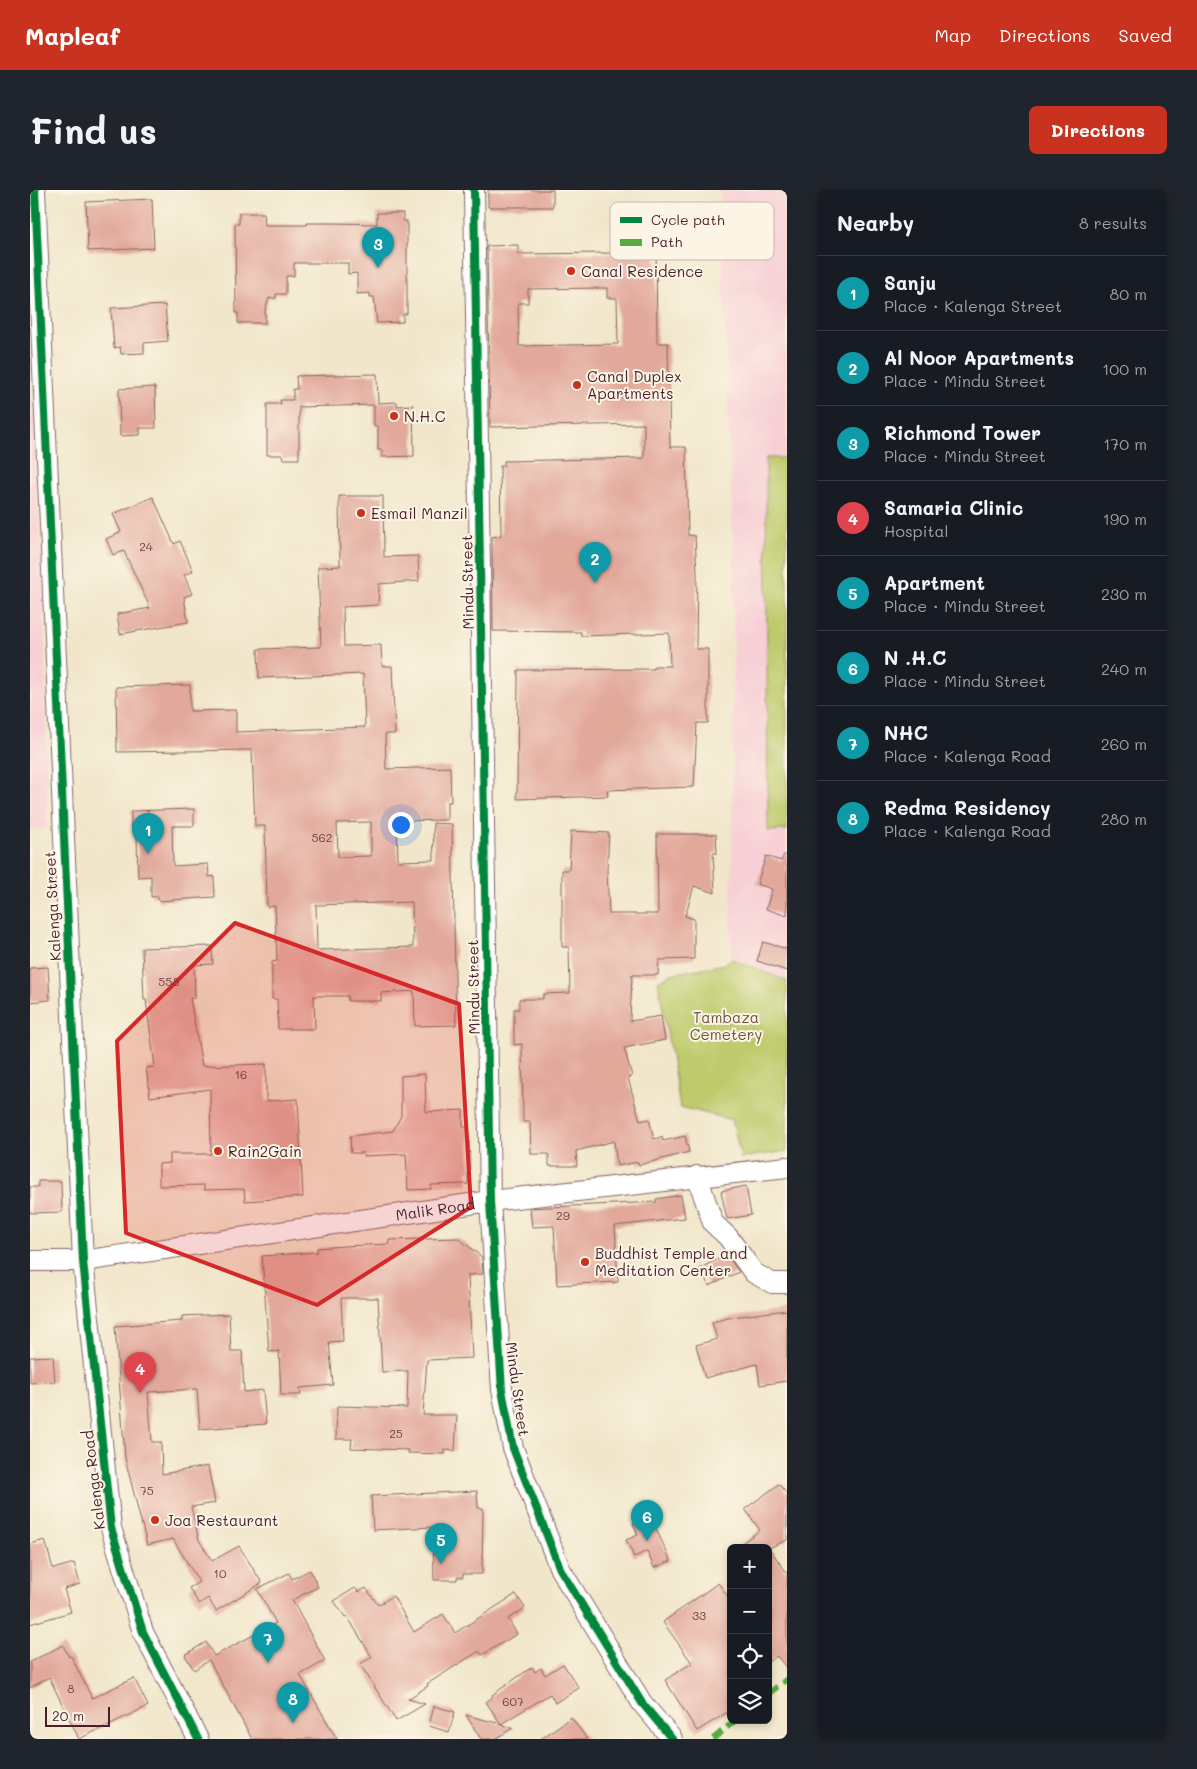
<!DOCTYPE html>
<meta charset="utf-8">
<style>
body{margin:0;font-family:Mali,sans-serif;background:#20242c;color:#f1f3f6}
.controls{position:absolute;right:15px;bottom:15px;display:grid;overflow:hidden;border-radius:8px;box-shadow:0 2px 8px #0003}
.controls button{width:45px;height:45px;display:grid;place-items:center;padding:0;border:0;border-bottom:1px solid #363941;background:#171b24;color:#f1f3f6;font:25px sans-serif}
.scale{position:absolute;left:15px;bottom:12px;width:65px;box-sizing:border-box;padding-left:5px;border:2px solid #4a1f2b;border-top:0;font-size:14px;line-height:18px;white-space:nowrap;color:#4a1f2b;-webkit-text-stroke:4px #fcf5e5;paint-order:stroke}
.you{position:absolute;left:370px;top:634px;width:18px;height:18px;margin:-12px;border:4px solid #fff;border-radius:50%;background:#1a73e8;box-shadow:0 0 0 8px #1a73e833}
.badge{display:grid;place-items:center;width:32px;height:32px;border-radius:50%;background:#c8321e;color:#fff;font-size:16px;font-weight:700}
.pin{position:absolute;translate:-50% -41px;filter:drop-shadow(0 1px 2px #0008)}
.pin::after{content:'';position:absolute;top:26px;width:18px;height:15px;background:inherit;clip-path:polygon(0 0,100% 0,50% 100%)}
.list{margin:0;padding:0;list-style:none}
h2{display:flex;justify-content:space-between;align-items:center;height:65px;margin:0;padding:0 20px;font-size:21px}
h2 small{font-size:16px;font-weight:400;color:#9ea1a6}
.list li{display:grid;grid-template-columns:32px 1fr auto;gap:15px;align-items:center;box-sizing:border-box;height:75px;padding:0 20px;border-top:1px solid #363941}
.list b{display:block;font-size:19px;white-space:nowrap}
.list p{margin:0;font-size:16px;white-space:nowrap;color:#9ea1a6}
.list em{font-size:16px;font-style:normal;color:#9ea1a6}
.icon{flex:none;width:28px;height:28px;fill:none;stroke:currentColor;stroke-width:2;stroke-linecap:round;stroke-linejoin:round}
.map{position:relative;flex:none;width:757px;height:1549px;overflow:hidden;border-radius:8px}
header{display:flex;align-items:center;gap:30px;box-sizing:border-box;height:70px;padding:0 25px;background:#c8321e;color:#fff}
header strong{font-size:24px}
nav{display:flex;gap:28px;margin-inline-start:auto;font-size:18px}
.intro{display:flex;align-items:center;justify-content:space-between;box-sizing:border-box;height:120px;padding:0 30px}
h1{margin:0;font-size:35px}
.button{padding:12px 22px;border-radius:8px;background:#c8321e;color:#fff;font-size:18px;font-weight:700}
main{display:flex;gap:30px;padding:0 30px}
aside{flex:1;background:#171b24;border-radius:8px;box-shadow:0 2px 8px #0003}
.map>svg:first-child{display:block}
.built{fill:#f7cfd5}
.green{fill:#becb6c;stroke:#84754c}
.building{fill:#e2a99b;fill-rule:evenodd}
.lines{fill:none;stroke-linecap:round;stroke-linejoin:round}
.minor-casing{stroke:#846563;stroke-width:22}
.minor{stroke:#fff;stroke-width:20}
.quiet{stroke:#57aa44;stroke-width:6;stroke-dasharray:12 6;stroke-linecap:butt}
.cycleway-casing{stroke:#fcf5e5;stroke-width:11}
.cycleway{stroke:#00873e;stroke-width:8}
.marked{fill:#d62828;fill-opacity:0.2;stroke:#d62828;stroke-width:4;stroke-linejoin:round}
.poi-dot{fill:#c8321e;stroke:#fcf5e5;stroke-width:2}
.labels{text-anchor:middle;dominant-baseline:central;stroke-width:4;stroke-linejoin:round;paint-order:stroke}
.number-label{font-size:12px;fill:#704247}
.poi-label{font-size:15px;fill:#4a1f2b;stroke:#fcf5e5;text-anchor:start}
.street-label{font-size:15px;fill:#4a1f2b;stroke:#fcf5e5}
.park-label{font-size:15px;fill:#6d533e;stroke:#fcf5e5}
.key{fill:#fcf5e5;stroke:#c7b5ad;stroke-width:1}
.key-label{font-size:14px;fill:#4a1f2b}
</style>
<header>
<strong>Mapleaf</strong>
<nav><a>Map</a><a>Directions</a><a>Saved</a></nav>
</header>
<div class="intro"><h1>Find us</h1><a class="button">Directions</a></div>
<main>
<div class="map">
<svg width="757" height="1549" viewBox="0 0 757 1549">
<rect width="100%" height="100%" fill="#fcf5e5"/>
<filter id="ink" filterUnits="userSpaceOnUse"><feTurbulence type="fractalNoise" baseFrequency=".02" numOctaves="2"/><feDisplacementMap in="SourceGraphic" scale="10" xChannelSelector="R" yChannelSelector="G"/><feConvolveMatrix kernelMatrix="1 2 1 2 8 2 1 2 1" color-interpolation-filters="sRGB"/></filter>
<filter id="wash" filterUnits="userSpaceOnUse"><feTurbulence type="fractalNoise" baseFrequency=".0096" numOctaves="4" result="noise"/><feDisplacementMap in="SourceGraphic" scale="20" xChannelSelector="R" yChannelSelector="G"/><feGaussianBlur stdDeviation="1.12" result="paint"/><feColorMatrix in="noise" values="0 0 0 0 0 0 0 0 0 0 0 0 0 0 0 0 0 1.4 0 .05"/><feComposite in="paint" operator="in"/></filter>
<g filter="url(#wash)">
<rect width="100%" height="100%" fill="#f1e6ca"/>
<!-- built -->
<path class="built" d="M690,0h67v791l-56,-22 3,-388z
M0,154l6,89 -2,38 6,57 5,113 2,188h-17z"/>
<!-- green -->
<path class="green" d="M736,268h21v372l-19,1z
M701,769l56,22v170l-46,7 -9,-38 -52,-13 -22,-126 13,-7 53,-10z"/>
<g id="blocks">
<!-- building -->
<path class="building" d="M458,0h65v17h-65z
M122,9l2,49 -66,3 -2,-49z
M209,23h25l1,12h42v-2h27l43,1v-11h26v8h4v93h-4v8l-26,1 -3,-26h-4v-4l-13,1v-21l-9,1v-11h-54v13h-8v18h-10v4h-7l-4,12v13h-27v-10h-2l-1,-89h4z
M582,51h44l1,102h11l2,104h16l2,88 7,1 2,37 -1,76h12v74h-11l-3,64 -87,3 1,6 -91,3 1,-129 136,-1v-3h16l-1,-33 -88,3v-4l-88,-1 -1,-94 9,-2 -1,-69h4v-5l140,-3v-34l-154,3 -3,-181 31,-1v9l95,-1zM577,98v10h10l1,46 -99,2 -1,-43h10v-14z
M135,115l3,36 -24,2v10l-23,1 -1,-7 -6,1 -3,-40z
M347,184l1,29 19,-1v4l16,-1 1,51 -32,1v-7h-4v-23l-4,-2v-20l-75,2v52h-16l-1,-4h-15v-51h14l-1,-4h13v-11h4l-1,-13z
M125,197l1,41h-16v7l-20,1 -1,-47z
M309,306h44l1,61 34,-1 1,25 -40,3 -1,21 -35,2 1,39 37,-1 1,21h10l3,68h-10l1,35 64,-2 1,35h-4v18l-50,1 1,40 36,-1 -1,-37 19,1 4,201 -41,1 -1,-35 -33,2v8h-33v-5h-34l1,33h-37l-1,-30h-5v-37l5,-1 -2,-55 -8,1 -2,-81h-10l-3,-76 -135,2 -1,-65 74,-2v26l46,-1v22l129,-5 -2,-53 -104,4 -1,-29 63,-2 -3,-80 22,-1zM341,632v34l-33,1 -1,-34zM382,712l1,45 -96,3 -1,-45z
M123,307l21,47 6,-3 13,30 -9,4 8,19 -8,3 4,25 -68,12 -3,-20 33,-6 -26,-57 -11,4 -7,-16 15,-7 -8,-18z
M164,619v17h-22l1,40 35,-2 1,13 5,-1 1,21 -57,4v-5l-7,1v-21l-13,1 -1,-41h10v-10l-16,1v-16z
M541,641l38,2 -2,37 2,44h49l-1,-80h59l1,19h-4l2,40 -21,-7 -9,30 9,3v40l-35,1 -1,15h-26l-2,46 31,-5 4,24 -41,8 8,28 -4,2 12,43 9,-2 5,20 8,-2 1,4 22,-5 4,16 -50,13 -1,-3 -21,4 -3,-25 -38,10 1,15h-28v-12h-18l-1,-32h-7l-1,-78 -8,1v-36h5v-10h24v-5l27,-1 -1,-46h-7v-77h7z
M754,665h3v61l-21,-7 6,-20 -15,-5 9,-28 15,5z
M733,752l24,7v22l-30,-10z
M182,756l1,18 -19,1 1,33h-5l12,68 64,-2v37l32,-2 5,98 -58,4 -1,-12 -40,1v-5l-45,1v-22l11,-1v-9h41l-1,-65 -60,8 -4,-29 9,-1 -9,-67h-2l-2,-52z
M18,777l2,33 -20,2v-34z
M395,884l1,38 37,-2v17h4l2,8 1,36h-2v13l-37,1v4l-23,1 -2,-36 -43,2v-3h-12l-1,-17 43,-5 8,-15v-40z
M8,991h23l1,31 -32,1v-26h8z
M716,996l5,29 -24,4 -6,-28z
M651,1005l4,23 -70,8 3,56 -61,3 -3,-59 -22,1 -2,-19 127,-6 -1,-3z
M428,1048l24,19 1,17 -15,1 4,83 -45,2 -4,55h34l-2,36 -10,-1v4l-37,-1v-3l-57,-2 1,-9h-16l1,-33 70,2 1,-37 -26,1 -4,-74h-37l2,43 -14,1 4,43 -33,3 1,7h-20l-2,-44 -10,1 -7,-96 55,-4v-4l27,-2 45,-2v-4z
M697,1065l12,17 -30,14 -9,-18z
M757,1120v71l-27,4 -3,-21 -52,14 -9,-33 21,-6 -5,-17 20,-5z
M199,1124l2,37h11l2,41 19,-2 3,34 -66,5 -3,-40 -49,3 4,50h9l1,32 46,-8 7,37 -24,4 8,33 13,21 27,-15 23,37 -46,28 -8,-13 -9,6 -10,-16 10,-6 -26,-43 -26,6 -22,-87 -10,-132 67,-5v-5z
M23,1166l2,26 -25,1v-26z
M749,1294l8,10v46l-18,8 18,25v96l-10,-13 -9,6v-114h-33l25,-18 -15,-21z
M447,1301l1,17h5l-1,66h-19v3h-6v3h-23l-1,-53 -60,3 -2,-34z
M620,1326l21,45 -17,7 -7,-17 -13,6 -8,-17 12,-5 -5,-12z
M15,1350l8,29 21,-6 6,21 -16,5 7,23 -41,12v-80z
M280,1380l8,17 -26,13 33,61 -25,14 37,64h-85l-43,-79 -15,10 -9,-15 21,-13 8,14 62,-33 -19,-34 32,-16 3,6z
M688,1393l13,18v109l-34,21 -32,-51 27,-17 -29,-41z
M325,1398l4,4 7,-4 12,17 15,-9 21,36 29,-18 12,19 61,-39 9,14 -17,11 9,15 -35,21 -3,-4 -52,33 1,2 -20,13 17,5 -29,17 -36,-57 12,-7 -25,-41 -2,1 -11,-16z
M33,1455l6,12 2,-1 21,42 42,-20 14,28 -69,33 -30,-62 -19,11v-26z
M533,1474l16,24 -24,15 -5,-9 -49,30 12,4 -18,11h-14l-15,-24 35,9 -15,-22 7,-5 -1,-2 40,-28 3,5 6,-4 4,7z
M404,1516l21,6 -6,20 -20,-6z
M541,1527l16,22h-46z"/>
</g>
</g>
<g filter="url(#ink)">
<use href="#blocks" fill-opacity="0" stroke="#846563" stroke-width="1"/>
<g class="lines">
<defs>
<g id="minor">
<path d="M5,0l48,1071 28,267 32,104 55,107"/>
<path d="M444,0l16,1011 12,189 11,58 47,121 82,134 30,36"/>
<path d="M667,986l16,47 15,14 26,36 18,10h15"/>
<path id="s1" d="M0,1071h53l407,-60 297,-34"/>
</g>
</defs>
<!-- minor casing -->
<use href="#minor" class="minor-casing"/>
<!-- minor -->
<use href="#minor" class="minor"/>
<!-- quiet -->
<path class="quiet" d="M738,1504l19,-15
M683,1549l23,-19"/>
<defs>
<path id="cycleway" d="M5,0l48,1071 28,267 32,104 55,107
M444,0l16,1011 12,189 11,58 47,121 82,134 30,36"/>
</defs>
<!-- cycleway casing -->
<use href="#cycleway" class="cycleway-casing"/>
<!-- cycleway -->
<use href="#cycleway" class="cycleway"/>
</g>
</g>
<!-- marked area -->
<path class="marked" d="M205,733l224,81 12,203 -154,98 -191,-72 -9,-192z"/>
<!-- markers -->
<g class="poi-dot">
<circle cx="541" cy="81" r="5"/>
<circle cx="547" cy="195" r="5"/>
<circle cx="364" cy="226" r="5"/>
<circle cx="331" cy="323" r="5"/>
<circle cx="188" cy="961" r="5"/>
<circle cx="555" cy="1072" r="5"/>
<circle cx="125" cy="1330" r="5"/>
</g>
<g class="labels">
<!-- number labels -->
<g class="number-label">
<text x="116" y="356">24</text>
<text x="292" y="647">562</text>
<text x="139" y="791">558</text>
<text x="211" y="884">16</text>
<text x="533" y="1025">29</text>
<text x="366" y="1243">25</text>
<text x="117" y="1300">75</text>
<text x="190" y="1383">10</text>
<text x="669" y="1425">33</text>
<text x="41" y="1498">8</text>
<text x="483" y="1511">607</text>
</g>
<!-- poi labels -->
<g class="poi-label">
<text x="551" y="81">Canal Residence</text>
<text x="557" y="186">Canal Duplex<tspan x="557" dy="17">Apartments</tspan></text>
<text x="374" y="226">N.H.C</text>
<text x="341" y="323">Esmail Manzil</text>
<text x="198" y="961">Rain2Gain</text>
<text x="565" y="1063">Buddhist Temple and<tspan x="565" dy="17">Meditation Center</tspan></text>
<text x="135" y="1330">Joa Restaurant</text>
</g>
<!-- street labels -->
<g class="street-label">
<text transform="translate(437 392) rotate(-91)">Mindu Street</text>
<text transform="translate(22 716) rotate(-93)">Kalenga Street</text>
<text transform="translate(443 797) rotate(-91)">Mindu Street</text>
<text stroke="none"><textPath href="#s1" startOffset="409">Malik Road</textPath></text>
<text transform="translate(488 1199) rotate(82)">Mindu Street</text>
<text transform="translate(63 1290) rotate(-97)">Kalenga Road</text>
</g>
<!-- park labels -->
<g class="park-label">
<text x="696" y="827">Tambaza<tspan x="696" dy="17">Cemetery</tspan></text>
</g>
</g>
<!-- legend -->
<rect x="580" y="12" width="164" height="58" rx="8" class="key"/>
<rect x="590" y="27" width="22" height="6" fill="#00873e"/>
<rect x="590" y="49" width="22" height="7" fill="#57aa44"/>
<g class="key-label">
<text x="621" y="35">Cycle path</text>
<text x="621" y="57">Path</text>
</g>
</svg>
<div class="controls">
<button>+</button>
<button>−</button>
<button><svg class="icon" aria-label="locate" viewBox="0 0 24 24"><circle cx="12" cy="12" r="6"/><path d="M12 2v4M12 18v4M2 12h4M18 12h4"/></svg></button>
<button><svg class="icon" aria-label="layers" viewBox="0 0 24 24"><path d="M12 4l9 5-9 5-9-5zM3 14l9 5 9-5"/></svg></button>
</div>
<div class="scale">20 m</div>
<div class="you"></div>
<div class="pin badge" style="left:118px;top:664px;background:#0f9aa8">1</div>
<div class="pin badge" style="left:565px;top:393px;background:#0f9aa8">2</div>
<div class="pin badge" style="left:348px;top:78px;background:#0f9aa8">3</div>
<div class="pin badge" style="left:110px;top:1203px;background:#e0444e">4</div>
<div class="pin badge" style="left:411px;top:1374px;background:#0f9aa8">5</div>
<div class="pin badge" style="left:617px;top:1351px;background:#0f9aa8">6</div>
<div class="pin badge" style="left:238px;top:1473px;background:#0f9aa8">7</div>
<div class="pin badge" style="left:263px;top:1533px;background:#0f9aa8">8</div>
</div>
<aside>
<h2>Nearby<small>8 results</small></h2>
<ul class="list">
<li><span class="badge" style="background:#0f9aa8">1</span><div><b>Sanju</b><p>Place · Kalenga Street</p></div><em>80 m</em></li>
<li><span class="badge" style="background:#0f9aa8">2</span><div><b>Al Noor Apartments</b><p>Place · Mindu Street</p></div><em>100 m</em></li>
<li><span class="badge" style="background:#0f9aa8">3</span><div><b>Richmond Tower</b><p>Place · Mindu Street</p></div><em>170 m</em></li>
<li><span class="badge" style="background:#e0444e">4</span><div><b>Samaria Clinic</b><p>Hospital</p></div><em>190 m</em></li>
<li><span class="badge" style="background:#0f9aa8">5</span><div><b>Apartment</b><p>Place · Mindu Street</p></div><em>230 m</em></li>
<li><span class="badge" style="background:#0f9aa8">6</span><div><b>N .H.C</b><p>Place · Mindu Street</p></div><em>240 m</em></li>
<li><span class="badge" style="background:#0f9aa8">7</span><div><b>NHC</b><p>Place · Kalenga Road</p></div><em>260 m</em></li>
<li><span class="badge" style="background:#0f9aa8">8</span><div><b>Redma Residency</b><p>Place · Kalenga Road</p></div><em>280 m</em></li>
</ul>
</aside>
</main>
